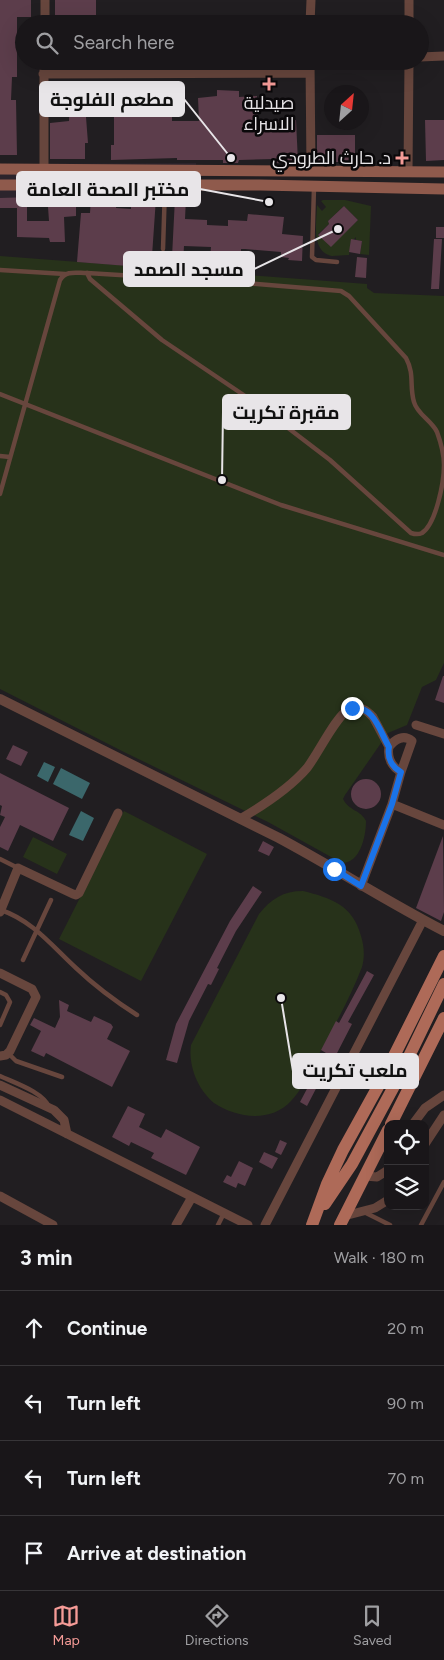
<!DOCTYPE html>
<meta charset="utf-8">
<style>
body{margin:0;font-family:Figtree,Cairo,sans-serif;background:#262326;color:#f1f3f6}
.controls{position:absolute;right:15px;bottom:15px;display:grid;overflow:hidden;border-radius:10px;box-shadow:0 5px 20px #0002}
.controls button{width:45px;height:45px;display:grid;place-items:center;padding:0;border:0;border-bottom:1px solid #373538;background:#191619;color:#f1f3f6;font:25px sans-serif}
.compass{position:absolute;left:324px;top:85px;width:45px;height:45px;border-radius:50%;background:#191619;box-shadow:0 5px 20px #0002;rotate:27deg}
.stop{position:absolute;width:15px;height:15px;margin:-11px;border:4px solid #1a73e8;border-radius:50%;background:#fff}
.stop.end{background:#1a73e8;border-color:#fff;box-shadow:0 1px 5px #0008}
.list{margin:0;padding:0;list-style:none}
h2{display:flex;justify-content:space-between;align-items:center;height:65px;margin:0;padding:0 20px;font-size:21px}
h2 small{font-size:16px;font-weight:400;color:#9f9fa2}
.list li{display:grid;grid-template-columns:32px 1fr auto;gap:15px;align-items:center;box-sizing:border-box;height:75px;padding:0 20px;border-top:1px solid #373538}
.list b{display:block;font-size:19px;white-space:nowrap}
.list em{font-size:16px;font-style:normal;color:#9f9fa2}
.icon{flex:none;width:28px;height:28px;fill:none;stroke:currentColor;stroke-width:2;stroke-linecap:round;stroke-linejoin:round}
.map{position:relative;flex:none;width:444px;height:1225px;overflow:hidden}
.search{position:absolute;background:#191619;box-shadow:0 5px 20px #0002;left:15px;right:15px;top:15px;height:55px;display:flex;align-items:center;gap:12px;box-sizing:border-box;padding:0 18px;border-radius:28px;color:#9f9fa2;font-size:19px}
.sheet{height:365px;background:#191619}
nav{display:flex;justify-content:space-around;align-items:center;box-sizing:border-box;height:70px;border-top:1px solid #373538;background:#191619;font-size:14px;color:#9f9fa2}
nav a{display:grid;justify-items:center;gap:2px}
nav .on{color:#f59b97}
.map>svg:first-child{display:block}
.built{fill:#2c242c}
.green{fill:#27321a;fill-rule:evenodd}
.water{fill:#3b676b}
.building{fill:#5c3d4b;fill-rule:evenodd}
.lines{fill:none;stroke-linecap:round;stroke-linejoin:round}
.service{stroke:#67463d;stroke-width:4.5}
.minor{stroke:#67463d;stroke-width:9}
.tertiary{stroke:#67463d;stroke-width:10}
.secondary{stroke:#8f5a4c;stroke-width:11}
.primary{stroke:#ae6a58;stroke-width:12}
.route{stroke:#1a73e8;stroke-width:6}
.poi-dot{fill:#f59b97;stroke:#0a080a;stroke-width:2}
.labels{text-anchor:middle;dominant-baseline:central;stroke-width:5;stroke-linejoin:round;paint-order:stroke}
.poi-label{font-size:18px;fill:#e8e5e8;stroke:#0a080a}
.leader{fill:none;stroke:#e8e5e8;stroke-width:2}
.callout-dot{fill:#e8e5e8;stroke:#0a080a;stroke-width:2}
.callout{fill:#e8e5e8;stroke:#e8e5e8;stroke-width:2}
.callout-label{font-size:19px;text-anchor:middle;font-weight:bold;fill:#111}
</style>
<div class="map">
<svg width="444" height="1225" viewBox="0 0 444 1225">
<rect width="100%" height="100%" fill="#211e21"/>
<!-- built -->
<path class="built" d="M196,163l1,39 -197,-2v-36z"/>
<!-- green -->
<path class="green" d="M323,200h22l26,6 -2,49 -9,-1 2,-13 -6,-1v-3l-5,5 -2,13c-6,0 -12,1 -17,1 -22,-4 -15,-36 -15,-51l5,6 4,-4 -5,-6zM344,206l14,14 -27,26 -13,-12 11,-10 -1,-3z
M0,256l367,28v4l7,5 70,3v367l-8,17 -14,7 -15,38 -19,8 -43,62 -2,4c6,12 18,11 23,22 0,16 -6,42 -24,42l-74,-41 -144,-70 -124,-63z
M124,811l83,43 -66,127 -82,-42z
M33,837l34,17 -10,20 -34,-17z
M303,891c28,7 50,14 58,45 3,10 4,20 1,31 -13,34 -32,67 -49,98 -6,12 -12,26 -22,36 -20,22 -55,17 -77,2 -16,-13 -26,-37 -23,-58l68,-131c12,-15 24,-23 44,-23z"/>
<!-- water -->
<path class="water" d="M44,762l11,5 -7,15 -11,-6z
M61,768l29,15 -8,16 -29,-15z
M81,811l13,7 -11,23 -14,-6z"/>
<!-- building -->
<path class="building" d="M0,0h31v17h-14v60h-5l-1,23h5l1,55h-17z
M55,0h41v23l-41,1z
M91,82v9h20v2l19,1v1l42,-1v27h27l-1,-23 19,-2v-6l22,1v6l18,-1 1,26 38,-2 2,42 -24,1v-4l-35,1 -1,3h-15v-3h-46v-2l-66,2v-15h3v-32h-25v4h-3l2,26h-3v16h-35v-36l19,-2 1,-38z
M425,120h19v40l-18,1z
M317,135h38v27h-38z
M33,197h43v19l-12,1 1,25h-15l-1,-4 -32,-1v-29h-17v-10zM27,207h21l1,14h-22z
M91,198l26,1 -1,9 15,1v-11l12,2 1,-2h12l-4,58 20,1 3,-59h11l-1,21 22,1v5l21,1v-6l19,1 1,-7 36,3 -2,17 21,2 -1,25 -14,-1 1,-2 -8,-1v-5l-36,-3h-4v12l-31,-2 1,-12 -27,-1 -1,16 9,2 -1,7 -114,-9 4,-49h9z
M344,206l14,14 -27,27 -13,-12 11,-11 -1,-3z
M436,227h8v11h-8z
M351,239l11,2 -2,13 -11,-2z
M434,239h8l-3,50h-8z
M357,257l10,1 -1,20 -11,-1z
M443,676h1v27l-9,-3z
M13,745l15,7 -7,14 -15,-7z
M0,773l69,35 -16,33 -33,-16 -12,26 -8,-4v-20l5,-10 -5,-2 2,-9 -2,-1z
M351 794a15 15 0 1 1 30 0a15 15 0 1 1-30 0Z
M443,836l1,76 -3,9 -25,-13z
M263,841l11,6 -5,9 -11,-5z
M253,886l9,6 -26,39 -19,37 2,1 -8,16 -3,-1 -19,37 -12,42 -11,-3 10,-36 54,-103z
M367,971l7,4 -26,47 4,2 -17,33 -2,-1 -26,50 -7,-4 26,-49 -5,-3 15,-29 3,2z
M59,1000l10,5 -2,6 24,11 3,-6 17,8 2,3 -6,12 23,12 -18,36 -66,-34 -2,4 -13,-6 10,-20 -11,-6 4,-7 21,10 5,-11z
M128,1106l17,8 -6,13 22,11 5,-9 34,18 -14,28 -35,-17 3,-5 -23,-11 -2,4 -17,-9z
M280,1140l7,3 -6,12 -6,-3z
M264,1152l14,6 -6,11 -13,-7z
M239,1161l14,7 -8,18 -7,-3 -2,5 -13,-6 4,-7 4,2z"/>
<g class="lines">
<!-- service -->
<path class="service" d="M314,187l-2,70 4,3 21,2
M163,249l2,-62
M0,270l65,4
M0,394l281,111 163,50
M0,456l10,1
M0,494l60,-214c6,-10 16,-7 27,-7l146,9 108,9 8,5 57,62c9,17 3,27 8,44 3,12 18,19 23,30 4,11 7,22 7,33 0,17 -8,59 -22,68 -4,2 -8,1 -11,0l-81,-73 -76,-58 -92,-62 -72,-61 -3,-6
M0,859l18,9
M1,910c32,11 51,36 75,58 19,18 39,33 61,47
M23,960l28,-60
M0,992l6,3 4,7 -10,23
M8,1053l8,8 46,16
M0,1076c15,7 43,16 49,31
M364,1212l26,13
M218,1225l6,-12
M421,1225l23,-43"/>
<!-- minor -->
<path class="minor" d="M45,24v-24
M310,24l1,-24
M409,24v-24
M420,57l24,-1
M44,61v124
M310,61l1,109
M43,74l267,-1
M408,171l1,-110
M416,725l28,9
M392,804l52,21
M240,819c24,-14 49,-30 67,-51 11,-14 29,-52 42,-59 9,-4 18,1 24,8l16,30c-2,11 3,20 12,25
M361,886l31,-82 9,-32 11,-31c-8,-7 -17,-2 -23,6
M0,912l18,-44 55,26 3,1 3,-2 39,-80
M0,973l32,16 4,8 -26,54 -4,4 -6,1
M0,1085l54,25 10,10 3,14
M0,1100l248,125
M413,1124l12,-16 19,-13
M425,1144l19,-29
M365,1176l12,1 11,-7
M0,1196l53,29
M344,1216l31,-8 13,-8
M176,1225l16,-28
M265,1225l158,-305"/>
<!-- tertiary -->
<path class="tertiary" d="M0,699l279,139c56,30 109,64 165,93"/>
<!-- secondary -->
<path class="secondary" d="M0,169l444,3
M0,185h260l184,4"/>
<!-- primary -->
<path class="primary" d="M391,1124l53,-106
M325,1204l27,-40 47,-87 45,-93
M312,1225l15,-41 16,-34 42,-76 59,-118
M340,1225l48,-95"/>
</g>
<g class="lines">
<!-- route -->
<path class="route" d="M334,869l27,17 31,-82 9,-32c-9,-5 -14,-14 -12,-25 -9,-15 -15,-42 -37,-39"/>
</g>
<!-- markers -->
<g class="poi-dot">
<path d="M266.5 76.5h5v5h5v5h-5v5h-5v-5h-5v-5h5z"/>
<path d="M399.5 150.5h5v5h5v5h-5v5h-5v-5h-5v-5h5z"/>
</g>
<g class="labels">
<!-- poi labels -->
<g class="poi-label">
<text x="269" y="103">صيدلية<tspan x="269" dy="21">الاسراء</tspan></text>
<text x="391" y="158" text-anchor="end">د. حارث الطرودي</text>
</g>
</g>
<!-- callouts -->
<path class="leader" d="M231 158L184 99M269 202L200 189M338 229L254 269M222 480L223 412M281 998L293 1071"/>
<g class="callout-dot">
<circle cx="231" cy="158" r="5"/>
<circle cx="269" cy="202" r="5"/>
<circle cx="338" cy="229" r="5"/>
<circle cx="222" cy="480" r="5"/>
<circle cx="281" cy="998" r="5"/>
</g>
<g class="callout">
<rect x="40" y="82" width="144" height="34" rx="5"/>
<rect x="17" y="172" width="183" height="34" rx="5"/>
<rect x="124" y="252" width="130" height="34" rx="5"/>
<rect x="223" y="395" width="127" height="34" rx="5"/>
<rect x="293" y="1054" width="125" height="34" rx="5"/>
</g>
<g class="callout-label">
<text x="112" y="106">مطعم الفلوجة</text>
<text x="108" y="196">مختبر الصحة العامة</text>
<text x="189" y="276">مسجد الصمد</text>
<text x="286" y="419">مقبرة تكريت</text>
<text x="355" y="1077">ملعب تكريت</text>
</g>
</svg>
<div class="controls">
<button><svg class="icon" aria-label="locate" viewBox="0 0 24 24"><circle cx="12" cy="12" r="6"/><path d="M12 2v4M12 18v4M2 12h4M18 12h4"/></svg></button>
<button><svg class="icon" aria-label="layers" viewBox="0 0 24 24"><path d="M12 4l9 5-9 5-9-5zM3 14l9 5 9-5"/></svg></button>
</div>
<svg class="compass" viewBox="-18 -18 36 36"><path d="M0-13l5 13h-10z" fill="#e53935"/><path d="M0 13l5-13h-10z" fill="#9f9fa2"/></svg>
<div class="stop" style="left:334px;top:869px"></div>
<div class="stop end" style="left:352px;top:708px"></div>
<div class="search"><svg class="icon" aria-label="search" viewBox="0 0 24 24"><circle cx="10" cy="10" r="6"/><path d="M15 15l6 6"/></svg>Search here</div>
</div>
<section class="sheet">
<h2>3 min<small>Walk · 180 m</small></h2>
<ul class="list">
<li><svg class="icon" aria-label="ahead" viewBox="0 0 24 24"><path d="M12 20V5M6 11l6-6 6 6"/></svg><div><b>Continue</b></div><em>20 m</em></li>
<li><svg class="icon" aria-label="left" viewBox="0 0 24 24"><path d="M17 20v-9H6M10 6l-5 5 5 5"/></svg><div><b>Turn left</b></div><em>90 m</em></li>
<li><svg class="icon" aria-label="left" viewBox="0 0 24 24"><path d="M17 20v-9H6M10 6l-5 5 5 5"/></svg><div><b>Turn left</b></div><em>70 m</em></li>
<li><svg class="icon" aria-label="arrive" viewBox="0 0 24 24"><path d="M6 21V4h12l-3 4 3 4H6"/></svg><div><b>Arrive at destination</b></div></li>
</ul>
</section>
<nav>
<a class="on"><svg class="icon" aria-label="map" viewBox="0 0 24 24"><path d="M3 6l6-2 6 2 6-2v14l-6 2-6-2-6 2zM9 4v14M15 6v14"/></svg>Map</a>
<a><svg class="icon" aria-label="directions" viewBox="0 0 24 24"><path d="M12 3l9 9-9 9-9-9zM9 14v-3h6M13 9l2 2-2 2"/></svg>Directions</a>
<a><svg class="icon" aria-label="saved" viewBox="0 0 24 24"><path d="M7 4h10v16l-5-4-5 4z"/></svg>Saved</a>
</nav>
